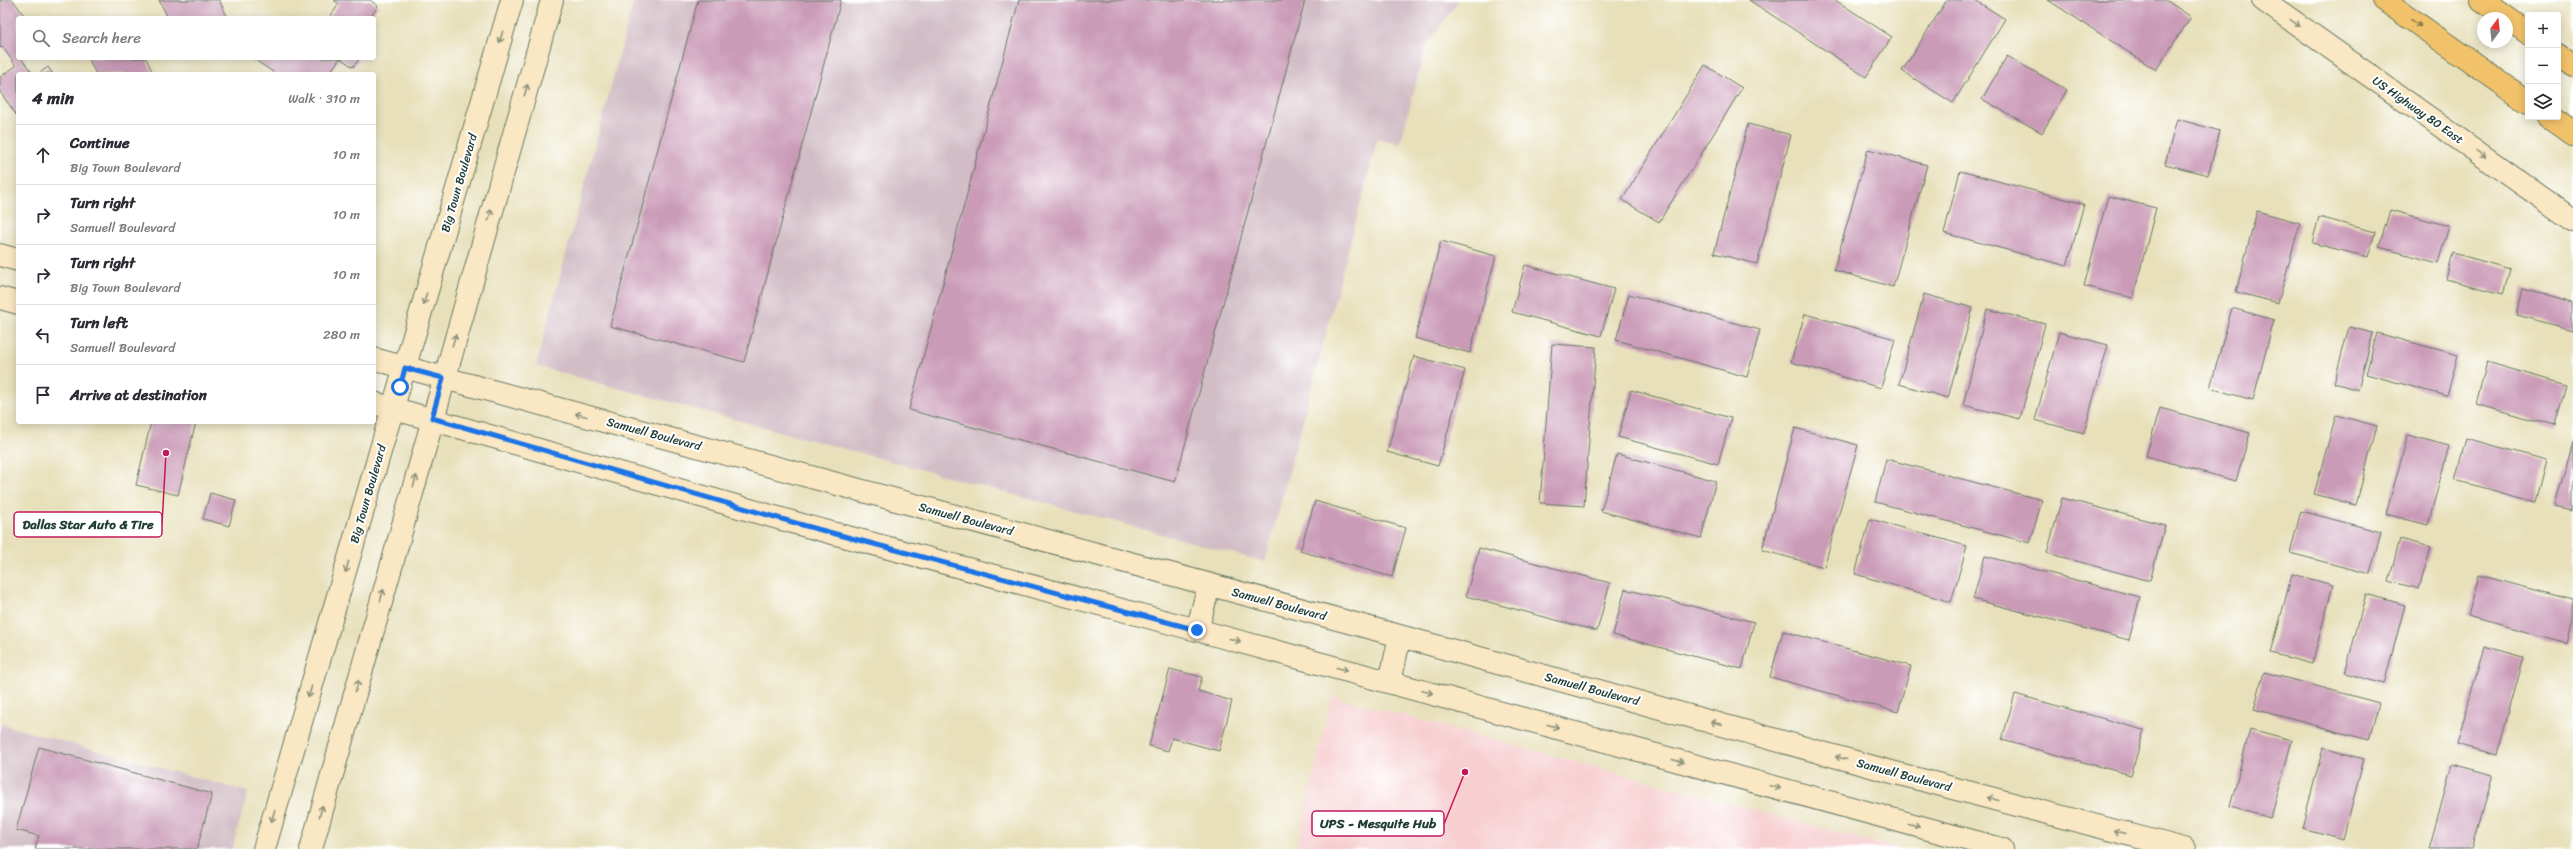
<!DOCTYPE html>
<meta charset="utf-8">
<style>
body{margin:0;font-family:Sriracha,sans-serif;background:#f2f2f3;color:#2b2b33}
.controls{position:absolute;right:12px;top:12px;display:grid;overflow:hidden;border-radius:4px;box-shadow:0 2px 10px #0003}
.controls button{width:36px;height:36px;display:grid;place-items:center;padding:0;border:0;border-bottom:1px solid #e1e1e2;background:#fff;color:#2b2b33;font:20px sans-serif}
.compass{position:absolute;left:2477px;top:12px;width:36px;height:36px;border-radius:50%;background:#fff;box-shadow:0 2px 10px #0003;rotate:15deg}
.stop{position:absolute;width:12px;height:12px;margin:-9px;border:3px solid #1a73e8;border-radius:50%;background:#fff}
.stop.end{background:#1a73e8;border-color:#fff;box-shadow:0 1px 4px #0008}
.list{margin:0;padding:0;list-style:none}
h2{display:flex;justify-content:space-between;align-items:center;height:52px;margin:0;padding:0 16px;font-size:17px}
h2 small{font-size:13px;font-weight:400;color:#7c7c81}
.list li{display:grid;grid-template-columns:26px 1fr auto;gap:12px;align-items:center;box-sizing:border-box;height:60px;padding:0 16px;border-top:1px solid #e1e1e2}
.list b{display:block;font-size:15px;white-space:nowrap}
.list p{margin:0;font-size:13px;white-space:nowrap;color:#7c7c81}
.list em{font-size:13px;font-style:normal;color:#7c7c81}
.icon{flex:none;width:22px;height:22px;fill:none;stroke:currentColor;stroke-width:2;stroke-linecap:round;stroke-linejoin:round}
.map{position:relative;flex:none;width:2573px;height:849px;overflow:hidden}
.search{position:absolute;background:#fff;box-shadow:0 2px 10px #0003;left:16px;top:16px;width:360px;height:44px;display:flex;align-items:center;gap:10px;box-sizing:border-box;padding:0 14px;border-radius:4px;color:#7c7c81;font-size:15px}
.panel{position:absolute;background:#fff;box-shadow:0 2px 10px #0003;left:16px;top:72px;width:360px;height:352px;border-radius:4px}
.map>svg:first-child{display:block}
.built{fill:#f7cfd1}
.industrial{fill:#d2bdc6}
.building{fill:#ca9bb7}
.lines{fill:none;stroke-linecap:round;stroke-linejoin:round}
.secondary-casing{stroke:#657663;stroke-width:24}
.highway-casing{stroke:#657663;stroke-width:24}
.secondary{stroke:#fae7c3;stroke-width:22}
.highway{stroke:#f2c26a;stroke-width:22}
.oneway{stroke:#8c927c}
.oneway2{stroke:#7e794c}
.route{stroke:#1a73e8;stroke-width:5}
.labels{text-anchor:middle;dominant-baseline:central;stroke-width:4;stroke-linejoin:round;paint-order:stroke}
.street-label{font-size:12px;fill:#1f3d34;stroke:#fff}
.leader{fill:none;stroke:#c2185b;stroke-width:1.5}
.callout-dot{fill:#c2185b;stroke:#fff;stroke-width:1.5}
.callout{fill:#fff;stroke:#c2185b;stroke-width:1.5}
.callout-label{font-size:13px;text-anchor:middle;font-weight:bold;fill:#1f3d34}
</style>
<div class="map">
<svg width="2573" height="849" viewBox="0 0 2573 849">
<rect width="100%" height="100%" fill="#fff"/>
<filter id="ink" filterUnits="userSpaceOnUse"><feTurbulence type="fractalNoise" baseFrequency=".025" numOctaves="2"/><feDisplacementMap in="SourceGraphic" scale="8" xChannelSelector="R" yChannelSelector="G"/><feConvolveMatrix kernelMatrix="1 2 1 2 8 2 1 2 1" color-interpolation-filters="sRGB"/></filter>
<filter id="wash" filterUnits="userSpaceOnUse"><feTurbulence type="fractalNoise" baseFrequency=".012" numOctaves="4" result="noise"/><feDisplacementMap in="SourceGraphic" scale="16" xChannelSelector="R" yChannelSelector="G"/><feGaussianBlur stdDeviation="0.9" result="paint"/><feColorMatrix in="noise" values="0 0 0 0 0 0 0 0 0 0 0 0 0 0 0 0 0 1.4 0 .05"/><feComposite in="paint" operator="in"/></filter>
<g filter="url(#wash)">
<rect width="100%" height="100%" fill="#e7e0ba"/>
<!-- built -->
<path class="built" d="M1332,696l567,153h-603z"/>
<!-- industrial -->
<path class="industrial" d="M634,0h825l-33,46 -26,98 -22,-6 -113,424 -729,-196z
M0,724l248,68 -16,57h-232z"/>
<g id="blocks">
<!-- building -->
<path class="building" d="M0,0h13l13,18h-8v40h3l12,16h-15v43l-18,-25v-15l16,-11 -14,-20 -2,2z
M159,0h60l9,18h-60z
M334,0h36l8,6 -8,12h-41l10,-14z
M698,0h143l-97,362 -134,-36z
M1019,0h286l-130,482 -266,-72z
M1749,0h86l57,37 -26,40z
M1947,0h28l30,19 -52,84 -51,-32z
M2048,0h118l25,17 -35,53z
M2007,56l60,34 -25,43 -60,-34z
M88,58h58l6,13 -7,3h-49z
M252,58h108l-7,9 -13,-9 -11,16h-53z
M1705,65l37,23 -83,134 -37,-22z
M48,67l5,7h-15z
M2177,119l43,12 -12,44 -43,-11z
M1748,124l43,11 -34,129 -43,-11z
M1868,149l59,16 -34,122 -59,-17z
M1960,171l124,33 -17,62 -123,-33z
M2108,196l48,12 -23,90 -49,-12z
M2390,210l59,16 -11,37 -59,-16z
M2257,211l43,12 -22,80 -42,-11z
M2319,217l56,15 -7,25 -56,-14z
M1441,241l55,15 -26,97 -55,-15z
M2453,253l57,16 -7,25 -57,-15z
M1525,265l89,24 -13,47 -89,-24z
M2523,289l50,13v28l-56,-15z
M1629,294l131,36 -13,47 -131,-37z
M1924,294l49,14 -25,90 -49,-14z
M2232,308l42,12 -21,80 -43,-12z
M1987,309l58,15 -25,95 -57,-14z
M1805,314l90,25 -14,49 -90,-26z
M2349,327l24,6 -15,57 -24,-7z
M2059,332l49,13 -24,88 -49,-13z
M2377,333l81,22 -11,41 -81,-22z
M1552,344l44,3 -12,159 -44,-3z
M1414,356l51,14 -27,96 -51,-14z
M2487,362l79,23 -11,41 -79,-22z
M1631,390l100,28 -13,46 -100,-27z
M2160,408l90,25 -14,48 -90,-25z
M2336,415l41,11 -21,79 -42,-11z
M151,422h45l-18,73 -42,-10z
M1795,428l63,17 -34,122 -62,-17z
M2408,435l41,11 -21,79 -42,-11z
M2466,438l80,22 -11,42 -80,-22z
M2573,440v70l-18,-4z
M1617,454l99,27 -15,57 -100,-27z
M1886,459l156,41 -12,43 -155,-41z
M210,493l26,7 -7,26 -26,-7z
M2062,498l103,27 -15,56 -103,-28z
M1315,501l91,27 -14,49 -92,-26z
M2301,511l80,21 -11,42 -80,-21z
M1870,519l97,27 -16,56 -96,-28z
M2400,539l31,8 -12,42 -30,-8z
M1479,548l131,35 -13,48 -131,-35z
M1985,556l155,41 -11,43 -156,-41z
M2292,574l41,11 -21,79 -41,-11z
M2479,575l94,25v20l-6,23 -99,-27z
M1625,589l129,33 -12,47 -129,-34z
M2366,594l39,11 -21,79 -39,-11z
M1783,631l128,35 -13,46 -128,-35z
M2484,646l40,11 -27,98 -40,-11z
M1170,669l32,8 -4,14 34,10 -13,50 -47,-13 -4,13 -19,-5z
M2264,672l115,31 -10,37 -115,-31z
M2015,694l129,36 -13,45 -129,-35z
M2250,729l42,11 -21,78 -41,-11z
M39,747l173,47 -15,55h-162l4,-13 -23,-6z
M2323,748l41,11 -21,80 -41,-11z
M2452,764l41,11 -21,74h-43z"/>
</g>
</g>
<g filter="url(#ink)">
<use href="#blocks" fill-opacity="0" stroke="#657663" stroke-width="1"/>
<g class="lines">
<defs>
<path id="secondary" d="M2263,0l310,220
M0,255l18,5
M0,298l18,5
M374,359l1026,277 488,135 296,78
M374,403l432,123 391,104 805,219
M1197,630l12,-44
M1390,682l10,-46
M264,849l248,-849
M311,849l241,-849"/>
<path id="highway" d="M2384,0l144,102
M2482,0l46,33
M2558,54l15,11
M2549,117l24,17"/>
</defs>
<!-- secondary casing -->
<use href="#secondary" class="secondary-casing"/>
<!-- highway casing -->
<use href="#highway" class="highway-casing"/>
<!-- secondary -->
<use href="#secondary" class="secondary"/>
<!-- highway -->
<use href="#highway" class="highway"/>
</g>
<!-- one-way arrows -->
<defs><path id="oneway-shaft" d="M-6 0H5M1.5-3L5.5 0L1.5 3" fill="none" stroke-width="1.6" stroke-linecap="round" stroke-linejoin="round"/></defs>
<g class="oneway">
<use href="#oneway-shaft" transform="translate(2295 23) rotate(35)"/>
<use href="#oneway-shaft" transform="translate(501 37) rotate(106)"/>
<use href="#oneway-shaft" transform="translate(526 90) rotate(-74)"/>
<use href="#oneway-shaft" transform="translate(2481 154) rotate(35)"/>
<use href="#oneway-shaft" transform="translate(490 215) rotate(-74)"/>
<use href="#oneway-shaft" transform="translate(425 299) rotate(106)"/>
<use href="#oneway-shaft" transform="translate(454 340) rotate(-74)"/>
<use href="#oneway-shaft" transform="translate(581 415) rotate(-165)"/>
<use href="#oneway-shaft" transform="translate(415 481) rotate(-74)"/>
<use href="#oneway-shaft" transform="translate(347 567) rotate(106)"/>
<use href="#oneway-shaft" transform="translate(382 595) rotate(-74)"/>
<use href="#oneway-shaft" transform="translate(1235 640) rotate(15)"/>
<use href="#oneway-shaft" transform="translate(1342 669) rotate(15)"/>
<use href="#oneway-shaft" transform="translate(357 686) rotate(-74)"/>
<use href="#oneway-shaft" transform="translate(310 692) rotate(106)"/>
<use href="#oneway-shaft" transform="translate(1427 692) rotate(15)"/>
<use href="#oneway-shaft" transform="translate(1716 723) rotate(-165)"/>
<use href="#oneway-shaft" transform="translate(1553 726) rotate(15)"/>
<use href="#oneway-shaft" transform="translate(1841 758) rotate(-165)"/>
<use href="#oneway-shaft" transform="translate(1678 761) rotate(15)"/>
<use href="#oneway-shaft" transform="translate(1775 787) rotate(15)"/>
<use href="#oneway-shaft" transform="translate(1993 799) rotate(-165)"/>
<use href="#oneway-shaft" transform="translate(321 811) rotate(-74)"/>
<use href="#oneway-shaft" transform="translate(273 816) rotate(106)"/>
<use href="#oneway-shaft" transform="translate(1914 825) rotate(15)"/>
<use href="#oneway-shaft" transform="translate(2119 832) rotate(-165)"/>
</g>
<use class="oneway2" href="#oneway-shaft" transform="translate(2416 23) rotate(35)"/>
</g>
<g class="lines" filter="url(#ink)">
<!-- route -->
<path class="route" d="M400,387l5,-19 38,10 -11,40 374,108 391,104"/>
</g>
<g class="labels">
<!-- street labels -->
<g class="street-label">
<text transform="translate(2418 110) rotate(35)">US Highway 80 East</text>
<text transform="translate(459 183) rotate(-74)">Big Town Boulevard</text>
<text transform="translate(654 434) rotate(15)">Samuell Boulevard</text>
<text transform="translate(368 494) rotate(-74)">Big Town Boulevard</text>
<text transform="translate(966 519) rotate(15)">Samuell Boulevard</text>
<text transform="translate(1279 604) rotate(15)">Samuell Boulevard</text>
<text transform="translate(1592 689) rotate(15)">Samuell Boulevard</text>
<text transform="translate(1904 775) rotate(15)">Samuell Boulevard</text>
</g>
</g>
<!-- callouts -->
<path class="leader" d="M166 453L162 524M1465 772L1444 824"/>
<g class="callout-dot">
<circle cx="166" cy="453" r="4"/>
<circle cx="1465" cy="772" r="4"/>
</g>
<g class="callout">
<rect x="14" y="512" width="148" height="25" rx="4"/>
<rect x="1312" y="811" width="132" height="25" rx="4"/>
</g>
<g class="callout-label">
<text x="88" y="529">Dallas Star Auto &amp; Tire</text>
<text x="1378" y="828">UPS - Mesquite Hub</text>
</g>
</svg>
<div class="controls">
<button>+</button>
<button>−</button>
<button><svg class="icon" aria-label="layers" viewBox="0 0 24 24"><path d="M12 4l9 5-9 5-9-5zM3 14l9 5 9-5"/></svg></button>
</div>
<svg class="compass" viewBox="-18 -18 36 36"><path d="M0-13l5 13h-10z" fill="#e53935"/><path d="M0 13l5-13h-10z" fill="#7c7c81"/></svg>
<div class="stop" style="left:400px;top:387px"></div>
<div class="stop end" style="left:1197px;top:630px"></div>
<div class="search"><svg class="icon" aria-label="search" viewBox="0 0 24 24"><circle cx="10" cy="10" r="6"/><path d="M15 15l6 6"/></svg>Search here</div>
<section class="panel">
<h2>4 min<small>Walk · 310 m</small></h2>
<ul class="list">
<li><svg class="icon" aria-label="ahead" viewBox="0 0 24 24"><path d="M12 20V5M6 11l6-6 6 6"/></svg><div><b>Continue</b><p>Big Town Boulevard</p></div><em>10 m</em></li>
<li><svg class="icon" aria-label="right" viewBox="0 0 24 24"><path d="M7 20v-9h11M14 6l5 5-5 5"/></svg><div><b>Turn right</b><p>Samuell Boulevard</p></div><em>10 m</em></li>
<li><svg class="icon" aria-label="right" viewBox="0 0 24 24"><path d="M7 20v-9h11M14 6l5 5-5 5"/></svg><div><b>Turn right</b><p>Big Town Boulevard</p></div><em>10 m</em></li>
<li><svg class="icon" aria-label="left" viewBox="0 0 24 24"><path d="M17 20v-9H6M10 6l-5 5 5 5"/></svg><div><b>Turn left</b><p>Samuell Boulevard</p></div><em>280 m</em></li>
<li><svg class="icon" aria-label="arrive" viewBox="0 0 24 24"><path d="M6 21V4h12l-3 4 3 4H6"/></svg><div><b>Arrive at destination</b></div></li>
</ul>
</section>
</div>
